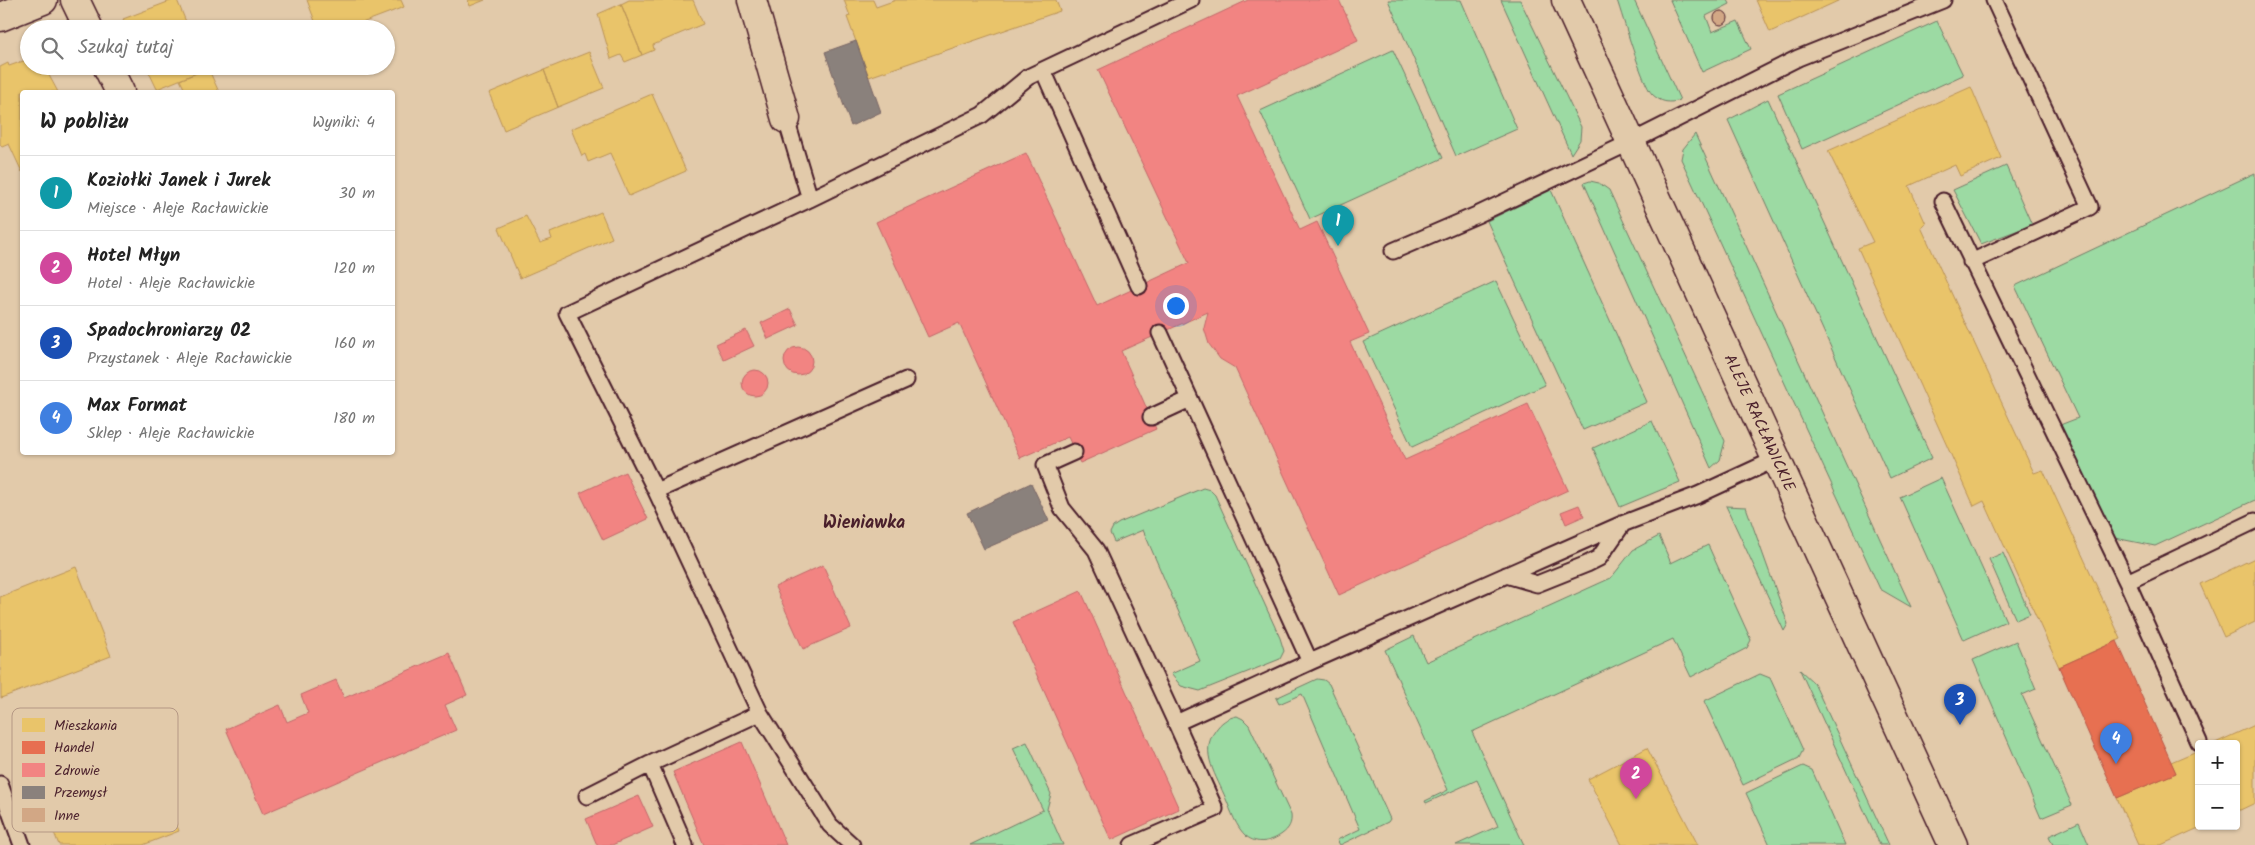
<!DOCTYPE html>
<html lang="pl">
<meta charset="utf-8">
<style>
body{margin:0;font-family:Kalam,sans-serif;background:#f2f2f2;color:#222}
.controls{position:absolute;right:15px;bottom:15px;display:grid;overflow:hidden;border-radius:5px;box-shadow:0 1px 4px #0004}
.controls button{width:45px;height:45px;display:grid;place-items:center;padding:0;border:0;border-bottom:1px solid #e0e0e0;background:#fff;color:#222;font:25px sans-serif}
.you{position:absolute;left:1175px;top:305px;width:18px;height:18px;margin:-12px;border:4px solid #fff;border-radius:50%;background:#1a73e8;box-shadow:0 0 0 8px #1a73e833}
.badge{display:grid;place-items:center;width:32px;height:32px;border-radius:50%;background:#1f6fb2;color:#fff;font-size:16px;font-weight:700}
.pin{position:absolute;translate:-50% -41px;filter:drop-shadow(0 1px 2px #0008)}
.pin::after{content:'';position:absolute;top:26px;width:18px;height:15px;background:inherit;clip-path:polygon(0 0,100% 0,50% 100%)}
.list{margin:0;padding:0;list-style:none}
h2{display:flex;justify-content:space-between;align-items:center;height:65px;margin:0;padding:0 20px;font-size:21px}
h2 small{font-size:16px;font-weight:400;color:#767676}
.list li{display:grid;grid-template-columns:32px 1fr auto;gap:15px;align-items:center;box-sizing:border-box;height:75px;padding:0 20px;border-top:1px solid #e0e0e0}
.list b{display:block;font-size:19px;white-space:nowrap}
.list p{margin:0;font-size:16px;white-space:nowrap;color:#767676}
.list em{font-size:16px;font-style:normal;color:#767676}
.icon{flex:none;width:28px;height:28px;fill:none;stroke:currentColor;stroke-width:2;stroke-linecap:round;stroke-linejoin:round}
.map{position:relative;flex:none;width:2255px;height:845px;overflow:hidden}
.search{position:absolute;background:#fff;box-shadow:0 1px 4px #0004;left:20px;top:20px;width:375px;height:55px;display:flex;align-items:center;gap:12px;box-sizing:border-box;padding:0 18px;border-radius:28px;color:#767676;font-size:19px}
.panel{position:absolute;background:#fff;box-shadow:0 1px 4px #0004;left:20px;top:90px;width:375px;height:365px;border-radius:5px}
.map>svg:first-child{display:block}
.green{fill:#9cdaa3;stroke:#737c67}
.homes{fill:#e9c46a;stroke:#b99257}
.shops{fill:#e76f51;stroke:#b85746}
.health{fill:#f28482;stroke:#c06668}
.industry{fill:#8a817c;stroke:#776464}
.building{fill:#d2a785;stroke:#4a1f2b}
.lines{fill:none;stroke-linecap:round;stroke-linejoin:round}
.service-casing{stroke:#4a1f2b;stroke-width:19}
.minor-casing{stroke:#4a1f2b;stroke-width:31}
.tertiary-casing{stroke:#4a1f2b;stroke-width:31}
.service{stroke:#e2caaa;stroke-width:15}
.minor{stroke:#e2caaa;stroke-width:28}
.tertiary{stroke:#e2caaa;stroke-width:28}
.labels{text-anchor:middle;dominant-baseline:central;stroke-width:5;stroke-linejoin:round;paint-order:stroke}
.street-label{font-size:16px;fill:#4a1f2b;stroke:#e2caaa}
.neighbourhood-label{font-size:18px;font-weight:bold;fill:#4a1f2b;stroke:#e2caaa}
.key{fill:#e2caaa;stroke:#b49784;stroke-width:1}
.key-label{font-size:14px;fill:#4a1f2b}
</style>
<div class="map">
<svg width="2255" height="845" viewBox="0 0 2255 845">
<rect width="100%" height="100%" fill="#e2caaa"/>
<filter id="ink" filterUnits="userSpaceOnUse"><feTurbulence type="fractalNoise" baseFrequency=".02" numOctaves="2"/><feDisplacementMap in="SourceGraphic" scale="10" xChannelSelector="R" yChannelSelector="G"/><feConvolveMatrix kernelMatrix="1 2 1 2 8 2 1 2 1" color-interpolation-filters="sRGB"/></filter>
<g filter="url(#ink)">
<!-- green -->
<path class="green" d="M1388,0h73l56,129 -61,27z
M1501,0h19l61,127 -1,13 -9,14z
M1617,0h17l46,100c-11,4 -20,2 -28,-6 -10,-11 -29,-76 -35,-94z
M1670,0h58l2,4 -24,12 6,16 26,-11 13,28 -49,23z
M1937,21l26,54 -161,74 -24,-55z
M1393,50l50,108 -133,61 -50,-108z
M1768,99l164,359 -42,20 -162,-358z
M1695,134l216,473 -31,-18 -199,-430 2,-10z
M2006,166l26,59 -51,19 -28,-54z
M2255,173v327l-100,46 -40,-8 -55,-113 18,-7 -63,-132z
M1590,181l9,2 10,7 116,251 -5,19 -9,8 -127,-285z
M1551,190l96,212 -64,28 -96,-209z
M1496,281l49,104 -133,62 -49,-105z
M1652,421l28,61 -60,25 -27,-59z
M1941,478l65,143 -42,19 -64,-143z
M1203,488l7,2 5,5 65,143 4,13 -4,8 -80,32 -19,-5 -10,-12 29,-13 -57,-131 -29,12 -4,-9 3,-6 6,-4z
M1726,506l20,1 42,117 -4,7z
M1659,536l12,27 37,-18 43,95 -4,8 -56,29 -18,-38 -201,93 52,113h-68l42,-19 -21,-46 -51,23 -1,-2 23,-11 -63,-140 29,-14 12,26 185,-84 22,-28z
M2003,553l27,61 -14,6 -27,-61z
M2016,641l20,48 -14,6 50,110 -31,13 -68,-158z
M1800,670l14,13 75,162h-9z
M1760,674l10,4 33,72 -4,8 -56,27 -39,-84z
M1317,679l7,1 5,4 61,135 -2,3 -48,23 -3,-5 23,-11 -58,-135 -23,10 -3,-6z
M1237,716l6,3 6,6 42,90c1,8 -2,14 -9,19 -11,8 -25,11 -36,2 -10,-9 -15,-25 -20,-37 -9,-22 -27,-47 -11,-68 6,-9 12,-13 22,-15z
M1027,742l24,52 -4,15 16,36h-93l73,-35 -30,-62z
M1803,766l9,4 33,75h-75l-24,-52z
M2079,822l10,23h-36l-4,-9z"/>
<!-- homes -->
<path class="homes" d="M173,0h4l12,29h-61l-5,-10z
M307,0h94l3,7 -58,22h-18l-4,-8 -8,3z
M468,0h17l-15,6z
M629,0h64l10,24 -50,21 1,5 -12,5 -21,-51z
M844,0h29l3,7 20,-7h160l4,11 -191,66 -22,-60 3,-1z
M1756,0h84l-70,32z
M621,4l21,51 -17,7 -4,-7 -10,4 -13,-45z
M589,52l15,36 -46,19 -14,-37z
M29,59v7h15l14,26h-36v80l-13,-28 -7,3 -2,-3v-77l8,-4 1,3z
M146,66h59l1,3 -49,20z
M208,68l11,24h-33l-6,-12z
M544,70l14,37 -54,23 -15,-37z
M1971,87l30,71 -41,18 -5,-11 -46,21 17,38 -5,3 113,246 9,-3 78,169 -62,28 -75,-166 -10,5 -116,-258 15,-6 -45,-91z
M652,94l34,77 -57,25 -19,-43 -22,9 -3,-8 -3,2 -11,-27z
M601,212l11,26 -92,40 -21,-50 27,-12 14,27 12,-4 -2,-6z
M2255,558v64l-31,15 -24,-53z
M76,567l35,89 -110,42 -1,-101z
M2255,725v78l-19,9v-68h-23z
M145,743l34,88 -36,14h-84l-24,-60z
M1647,748l37,70 14,27h-76l-34,-66z
M2199,750v76h4l-42,19h-23l-21,-47 59,-25 -5,-11z"/>
<!-- shops -->
<path class="shops" d="M2117,641l59,132 -59,25 -58,-131z"/>
<!-- health -->
<path class="health" d="M1248,0h91l19,40 -121,56 63,134 17,-8 52,112 -19,8 55,118 123,-56 40,86 -229,105 -104,-227 -15,-9 -11,-15 -5,-16 4,-16 -87,39 35,78 -76,34 -12,-26 -48,21 -61,-135 -31,14 -52,-115 150,-69 71,153 92,-43 -91,-193z
M790,309l8,16 -30,14 -7,-16z
M746,330l8,16 -30,14 -8,-16z
M784 361a14 14 0 1 1 28 0a14 14 0 1 1-28 0Z
M742 383a13 13 0 1 1 26 0a13 13 0 1 1-26 0Z
M625,472l23,47 -45,21 -23,-47z
M1579,505l5,11 -18,8 -5,-12z
M823,565l28,63 -48,21 -28,-62z
M1081,591l98,218 -68,31 -98,-218z
M449,653l18,42 -22,10 11,25 -193,84 -37,-85 54,-24 7,17 21,-9 -7,-18 35,-15 8,18z
M742,742l44,103h-82l-31,-73z
M639,796l14,31 -41,18h-15l-11,-26z"/>
<!-- industry -->
<path class="industry" d="M856,41l25,71 -30,14 -26,-74z
M1031,483l18,38 -65,28 -17,-36z"/>
<!-- building -->
<path class="building" d="M1714 18a7 7 0 1 1 14 0a7 7 0 1 1-14 0Z"/>
<g class="lines">
<defs>
<path id="service" d="M1043,70l96,216
M786,119l24,80
M1943,201l184,381 128,-61
M1393,251l86,-37 152,-72 167,-84 145,-58
M1971,262l119,-55 -96,-207
M1151,417l39,-18
M1074,452l-29,13 17,43 34,42 80,173 134,-61 -150,-329
M656,491l250,-111
M1506,575l31,9 50,-20 12,-6 23,-33
M2127,582l72,160
M1310,662l312,-138 76,-29 78,-36
M650,764l35,81
M0,784l22,61
M587,796l63,-32 110,-51
M852,845l-22,-20 -70,-112 -104,-222 -89,-178 243,-114 172,-84 46,-38 163,-77
M1132,845l83,-36 -39,-86"/>
<path id="minor" d="M75,0l14,29
M752,0l34,119
M0,17l43,-17
M107,66l13,26"/>
<g id="tertiary">
<path id="s1" d="M1566,0l387,845"/>
</g>
</defs>
<!-- service casing -->
<use href="#service" class="service-casing"/>
<!-- minor casing -->
<use href="#minor" class="minor-casing"/>
<!-- tertiary casing -->
<use href="#tertiary" class="tertiary-casing"/>
<!-- service -->
<use href="#service" class="service"/>
<!-- minor -->
<use href="#minor" class="minor"/>
<!-- tertiary -->
<use href="#tertiary" class="tertiary"/>
</g>
</g>
<g class="labels">
<!-- street labels -->
<g class="street-label">
<text stroke="none"><textPath href="#s1" startOffset="465">ALEJE RACŁAWICKIE</textPath></text>
</g>
<!-- neighbourhood labels -->
<g class="neighbourhood-label">
<text x="864" y="523">Wieniawka</text>
</g>
</g>
<!-- legend -->
<rect x="12" y="708" width="166" height="124" rx="8" class="key"/>
<rect x="22" y="718" width="23" height="14" fill="#e9c46a"/>
<rect x="22" y="741" width="23" height="13" fill="#e76f51"/>
<rect x="22" y="763" width="23" height="14" fill="#f28482"/>
<rect x="22" y="786" width="23" height="13" fill="#8a817c"/>
<rect x="22" y="808" width="23" height="14" fill="#d2a785"/>
<g class="key-label">
<text x="54" y="730">Mieszkania</text>
<text x="54" y="752">Handel</text>
<text x="54" y="775">Zdrowie</text>
<text x="54" y="797">Przemysł</text>
<text x="54" y="820">Inne</text>
</g>
</svg>
<div class="controls">
<button>+</button>
<button>−</button>
</div>
<div class="you"></div>
<div class="pin badge" style="left:1338px;top:246px;background:#0f9aa8">1</div>
<div class="pin badge" style="left:1636px;top:799px;background:#d1479c">2</div>
<div class="pin badge" style="left:1960px;top:725px;background:#1a4fb4">3</div>
<div class="pin badge" style="left:2116px;top:764px;background:#3f7fe0">4</div>
<div class="search"><svg class="icon" aria-label="search" viewBox="0 0 24 24"><circle cx="10" cy="10" r="6"/><path d="M15 15l6 6"/></svg>Szukaj tutaj</div>
<section class="panel">
<h2>W pobliżu<small>Wyniki: 4</small></h2>
<ul class="list">
<li><span class="badge" style="background:#0f9aa8">1</span><div><b>Koziołki Janek i Jurek</b><p>Miejsce · Aleje Racławickie</p></div><em>30 m</em></li>
<li><span class="badge" style="background:#d1479c">2</span><div><b>Hotel Młyn</b><p>Hotel · Aleje Racławickie</p></div><em>120 m</em></li>
<li><span class="badge" style="background:#1a4fb4">3</span><div><b>Spadochroniarzy 02</b><p>Przystanek · Aleje Racławickie</p></div><em>160 m</em></li>
<li><span class="badge" style="background:#3f7fe0">4</span><div><b>Max Format</b><p>Sklep · Aleje Racławickie</p></div><em>180 m</em></li>
</ul>
</section>
</div>
